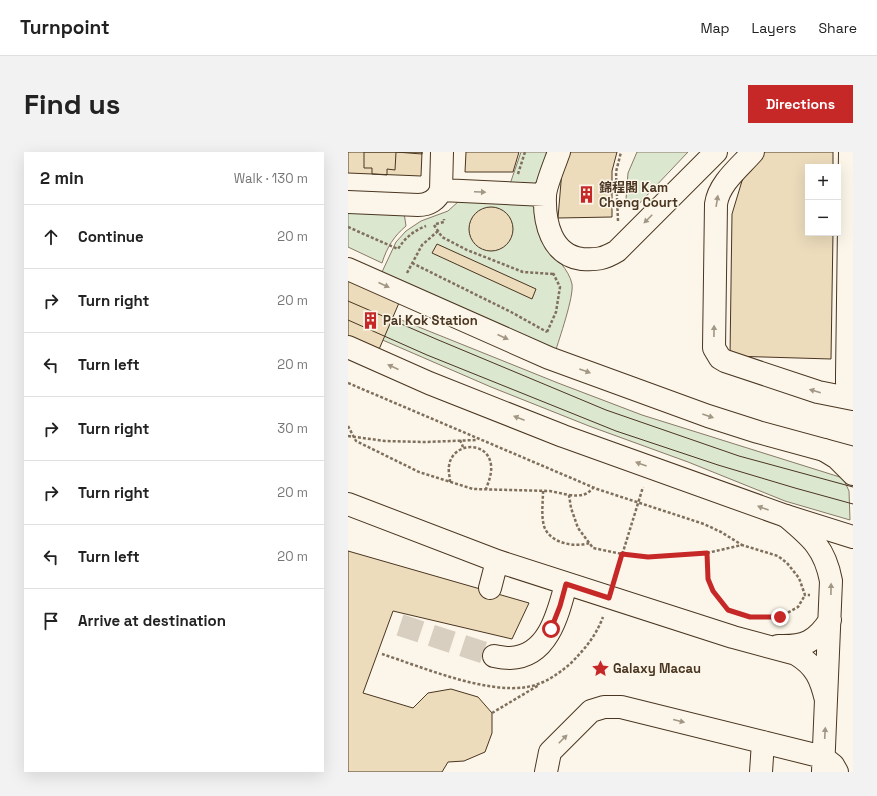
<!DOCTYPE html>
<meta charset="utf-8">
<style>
body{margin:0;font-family:"Space Grotesk","Noto Sans SC",sans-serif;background:#f2f2f2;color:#222}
.controls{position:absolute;right:12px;top:12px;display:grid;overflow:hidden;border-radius:0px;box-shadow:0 4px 16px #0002}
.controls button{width:36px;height:36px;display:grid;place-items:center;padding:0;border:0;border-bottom:1px solid #e0e0e0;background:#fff;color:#222;font:20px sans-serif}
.stop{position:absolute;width:12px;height:12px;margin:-9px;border:3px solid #c62828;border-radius:50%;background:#fff}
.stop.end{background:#c62828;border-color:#fff;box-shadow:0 1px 4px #0008}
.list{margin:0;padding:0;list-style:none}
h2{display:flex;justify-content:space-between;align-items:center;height:52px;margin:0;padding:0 16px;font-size:17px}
h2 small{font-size:13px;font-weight:400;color:#767676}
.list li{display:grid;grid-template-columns:26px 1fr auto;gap:12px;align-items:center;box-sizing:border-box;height:64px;padding:0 16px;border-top:1px solid #e0e0e0}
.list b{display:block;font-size:15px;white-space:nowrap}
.list em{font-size:13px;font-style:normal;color:#767676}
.icon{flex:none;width:22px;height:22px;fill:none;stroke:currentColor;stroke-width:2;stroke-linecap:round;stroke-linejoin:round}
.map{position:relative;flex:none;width:505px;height:620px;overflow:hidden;border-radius:0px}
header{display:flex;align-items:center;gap:24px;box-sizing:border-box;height:56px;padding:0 20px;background:#fff;border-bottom:1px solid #e0e0e0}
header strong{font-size:19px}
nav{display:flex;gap:22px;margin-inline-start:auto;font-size:14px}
.intro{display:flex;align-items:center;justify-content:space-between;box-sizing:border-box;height:96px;padding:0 24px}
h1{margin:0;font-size:28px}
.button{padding:10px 18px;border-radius:0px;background:#c62828;color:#fff;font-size:14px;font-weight:700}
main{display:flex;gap:24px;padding:0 24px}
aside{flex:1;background:#fff;border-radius:0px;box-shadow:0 4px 16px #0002}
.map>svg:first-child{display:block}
.green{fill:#dce7d0;stroke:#887966}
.building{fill:#ecdcbc;stroke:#4a3520}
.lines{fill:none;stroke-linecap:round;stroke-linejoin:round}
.minor-tunnel{stroke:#d8cfc1;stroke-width:22;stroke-dasharray:22 11;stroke-linecap:butt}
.minor-casing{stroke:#4a3520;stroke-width:24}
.major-casing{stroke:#4a3520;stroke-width:24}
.path{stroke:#7f6f5c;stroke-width:2.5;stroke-dasharray:3 2;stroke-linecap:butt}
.minor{stroke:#fbf6e9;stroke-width:22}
.major{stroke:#fbf6e9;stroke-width:22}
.tram{stroke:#4a3520;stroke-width:1}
.oneway{fill:#a29684}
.route{stroke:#c62828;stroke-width:5}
.labels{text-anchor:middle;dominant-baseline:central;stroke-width:3;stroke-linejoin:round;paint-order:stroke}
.poi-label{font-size:13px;font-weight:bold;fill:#4a3520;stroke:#fbf6e9;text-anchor:start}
</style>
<header>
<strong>Turnpoint</strong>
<nav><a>Map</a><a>Layers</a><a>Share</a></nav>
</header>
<div class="intro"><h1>Find us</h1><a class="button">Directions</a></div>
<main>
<aside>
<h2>2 min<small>Walk · 130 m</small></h2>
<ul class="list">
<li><svg class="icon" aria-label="ahead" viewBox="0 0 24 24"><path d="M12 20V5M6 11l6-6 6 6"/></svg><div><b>Continue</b></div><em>20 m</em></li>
<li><svg class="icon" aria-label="right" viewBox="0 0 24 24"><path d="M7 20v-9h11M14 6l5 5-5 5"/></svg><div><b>Turn right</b></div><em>20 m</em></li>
<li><svg class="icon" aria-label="left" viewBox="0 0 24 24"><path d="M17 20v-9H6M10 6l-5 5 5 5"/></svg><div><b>Turn left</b></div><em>20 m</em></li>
<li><svg class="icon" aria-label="right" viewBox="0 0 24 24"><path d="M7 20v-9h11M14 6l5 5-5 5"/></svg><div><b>Turn right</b></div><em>30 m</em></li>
<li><svg class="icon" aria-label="right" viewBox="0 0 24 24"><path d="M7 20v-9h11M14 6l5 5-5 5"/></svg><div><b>Turn right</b></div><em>20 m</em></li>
<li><svg class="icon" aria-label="left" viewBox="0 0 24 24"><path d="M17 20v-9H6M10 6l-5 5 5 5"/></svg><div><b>Turn left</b></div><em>20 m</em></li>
<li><svg class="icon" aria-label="arrive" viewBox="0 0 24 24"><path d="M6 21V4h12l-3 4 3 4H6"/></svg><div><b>Arrive at destination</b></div></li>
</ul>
</aside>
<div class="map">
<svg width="505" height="620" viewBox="0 0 505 620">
<rect width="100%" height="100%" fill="#fbf6e9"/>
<!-- green -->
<path class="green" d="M173,0h31l-12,36 -31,-1z
M289,0h51l-53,56 -9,-9 2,-26z
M111,49h69c12,10 16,29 21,43 5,14 20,25 23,40 2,13 -13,55 -17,69l-173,-81 14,-30 10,-11 15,-10 27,-10z
M0,52l55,2 3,20c-12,10 -19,21 -24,37l-34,-16z
M11,151l199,80 84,32 201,63 6,13 1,29 -65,-19 -97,-39 -99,-36 -98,-39 -143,-62z"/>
<!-- building -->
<path class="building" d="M0,0h74l-1,24 -73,-3z
M16,0h58v2l-26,-2 -1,18 -8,-1v6l-15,-1v-6h-8z
M118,0h53l-6,20h-48z
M220,0h49l-5,19v46l-54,1 4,-48z
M414,0h71v15h-25v66h25l-2,126 -101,-3 2,-142 13,-43z
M121 77a22 22 0 1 1 44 0a22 22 0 1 1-44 0Z
M89,92l99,45 -4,10 -100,-46z
M0,113l57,24 -31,72 -26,-11z
M0,399l181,52 -17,36 -119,-28 -30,82 50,15 15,-15 23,-4 27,8 14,16v20l-7,19 -21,9 -16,1 -6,10h-94z"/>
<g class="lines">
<!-- minor-tunnel -->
<path class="minor-tunnel" d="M52,473l94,31"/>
<defs>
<path id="minor" d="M211,0c-4,11 -14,35 -14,44 -1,26 6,59 37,63 14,1 22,0 35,-8l99,-99
M405,0c-13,15 -34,31 -37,52l-2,144 6,10 5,3 93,31 35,7
M502,0l-3,223v8l6,10
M93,38l104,5
M0,50l70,3c11,0 19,-5 23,-15l1,-38
M476,298l13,8 16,16
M0,352l149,57 236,76 63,17c20,12 25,25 30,46
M438,364c25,21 39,32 45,65l-8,190
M142,436l7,-27
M430,494c26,1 38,-4 52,-26
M146,504c5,1 11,2 16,2 38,-1 48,-44 56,-74
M198,620l4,-20 41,-41 13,-4h17l202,50 10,8 4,7
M413,620l2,-30"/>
<path id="major" d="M0,117l201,89 159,58 50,16 95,26
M0,195l81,36 134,53 223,80 67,21"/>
</defs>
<!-- minor casing -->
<use href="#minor" class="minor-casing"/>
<!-- major casing -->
<use href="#major" class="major-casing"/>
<!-- path -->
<path class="path" d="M170,22l7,-22
M270,69l-2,-49 5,-20
M88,72l8,-2v-3
M86,73l8,12 25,13 56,22 30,2
M0,75l50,22c7,-11 15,-18 28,-23
M64,111l99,49 36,20
M59,121l15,-28 16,-14
M199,180l9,-20 4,-25 -7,-14
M0,231l249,106 107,35 17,8 21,13
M0,274l8,15 63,31 54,17 77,2 19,4 2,13 7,20 15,20 29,6 26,3 59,-4 1,26 5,12 15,19 22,7h30l18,-10 7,-12
M0,284l37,5 40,1 52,-2
M112,288l3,7
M102,330c0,-5 -2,-11 -1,-16 3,-24 39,-26 42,-1 1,8 -2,16 -5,24
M195,339c0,11 -2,24 1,35 5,17 31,22 45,17
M221,343c11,1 17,1 24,-7
M359,401l35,-8 36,11 9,7 12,15 6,17h5
M267,426l28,-91
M34,502c40,13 103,40 145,33 17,-3 30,-12 43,-23 14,-14 26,-28 33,-47
M144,561l47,-28"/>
<!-- minor -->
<use href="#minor" class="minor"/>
<!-- major -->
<use href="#major" class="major"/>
<!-- tram -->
<path class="tram" d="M0,149l88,38 170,71 133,46 114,31
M0,168l79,35 189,76 102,34 77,23 58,16"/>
</g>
<!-- one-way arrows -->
<defs><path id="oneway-solid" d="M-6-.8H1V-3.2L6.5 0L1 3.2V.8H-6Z"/></defs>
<g class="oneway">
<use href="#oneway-solid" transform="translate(132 40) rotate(2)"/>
<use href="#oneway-solid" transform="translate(369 49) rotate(-81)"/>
<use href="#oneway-solid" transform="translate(300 67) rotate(135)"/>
<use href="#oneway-solid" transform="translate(36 133) rotate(24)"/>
<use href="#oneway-solid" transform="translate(366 179) rotate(-89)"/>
<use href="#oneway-solid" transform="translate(155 185) rotate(24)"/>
<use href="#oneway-solid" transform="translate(45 215) rotate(-156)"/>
<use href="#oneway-solid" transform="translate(237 219) rotate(20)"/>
<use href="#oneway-solid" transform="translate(467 239) rotate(-164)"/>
<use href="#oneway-solid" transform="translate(360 264) rotate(19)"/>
<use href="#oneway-solid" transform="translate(171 266) rotate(-159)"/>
<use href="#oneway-solid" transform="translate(293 312) rotate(-160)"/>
<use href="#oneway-solid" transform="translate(415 356) rotate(-160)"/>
<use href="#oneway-solid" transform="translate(483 437) rotate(-89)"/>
<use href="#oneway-solid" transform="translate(331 569) rotate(14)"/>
<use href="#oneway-solid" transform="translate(477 581) rotate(-87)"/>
<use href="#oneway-solid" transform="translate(215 587) rotate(-45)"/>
</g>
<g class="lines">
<!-- route -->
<path class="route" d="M203,477l9,-23 6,-22 43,14 13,-44 26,3 59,-4 1,26 5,12 15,19 22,7h30"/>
</g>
<!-- icons -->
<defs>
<symbol id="building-bare" viewBox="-9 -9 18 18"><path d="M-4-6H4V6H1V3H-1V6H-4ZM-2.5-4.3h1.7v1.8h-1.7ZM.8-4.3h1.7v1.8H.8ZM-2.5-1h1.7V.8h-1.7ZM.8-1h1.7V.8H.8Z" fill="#c62828" stroke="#fbf6e9" stroke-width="2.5" paint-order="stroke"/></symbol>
<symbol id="sight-bare" viewBox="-9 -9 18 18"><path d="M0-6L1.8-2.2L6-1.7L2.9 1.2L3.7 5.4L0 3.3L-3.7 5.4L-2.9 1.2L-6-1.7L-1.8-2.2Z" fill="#c62828" stroke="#fbf6e9" stroke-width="2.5" paint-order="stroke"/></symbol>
</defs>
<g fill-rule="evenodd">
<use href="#building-bare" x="226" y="30" width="25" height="25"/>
<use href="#building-bare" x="10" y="156" width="25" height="25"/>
<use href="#sight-bare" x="240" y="504" width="25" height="25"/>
</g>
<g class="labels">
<!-- poi labels -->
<g class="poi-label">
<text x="251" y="35">錦程閣 Kam<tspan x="251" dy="15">Cheng Court</tspan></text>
<text x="35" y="168">Pai Kok Station</text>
<text x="265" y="516">Galaxy Macau</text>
</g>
</g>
</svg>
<div class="controls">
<button>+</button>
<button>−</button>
</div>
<div class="stop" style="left:203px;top:477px"></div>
<div class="stop end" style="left:432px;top:465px"></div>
</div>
</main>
